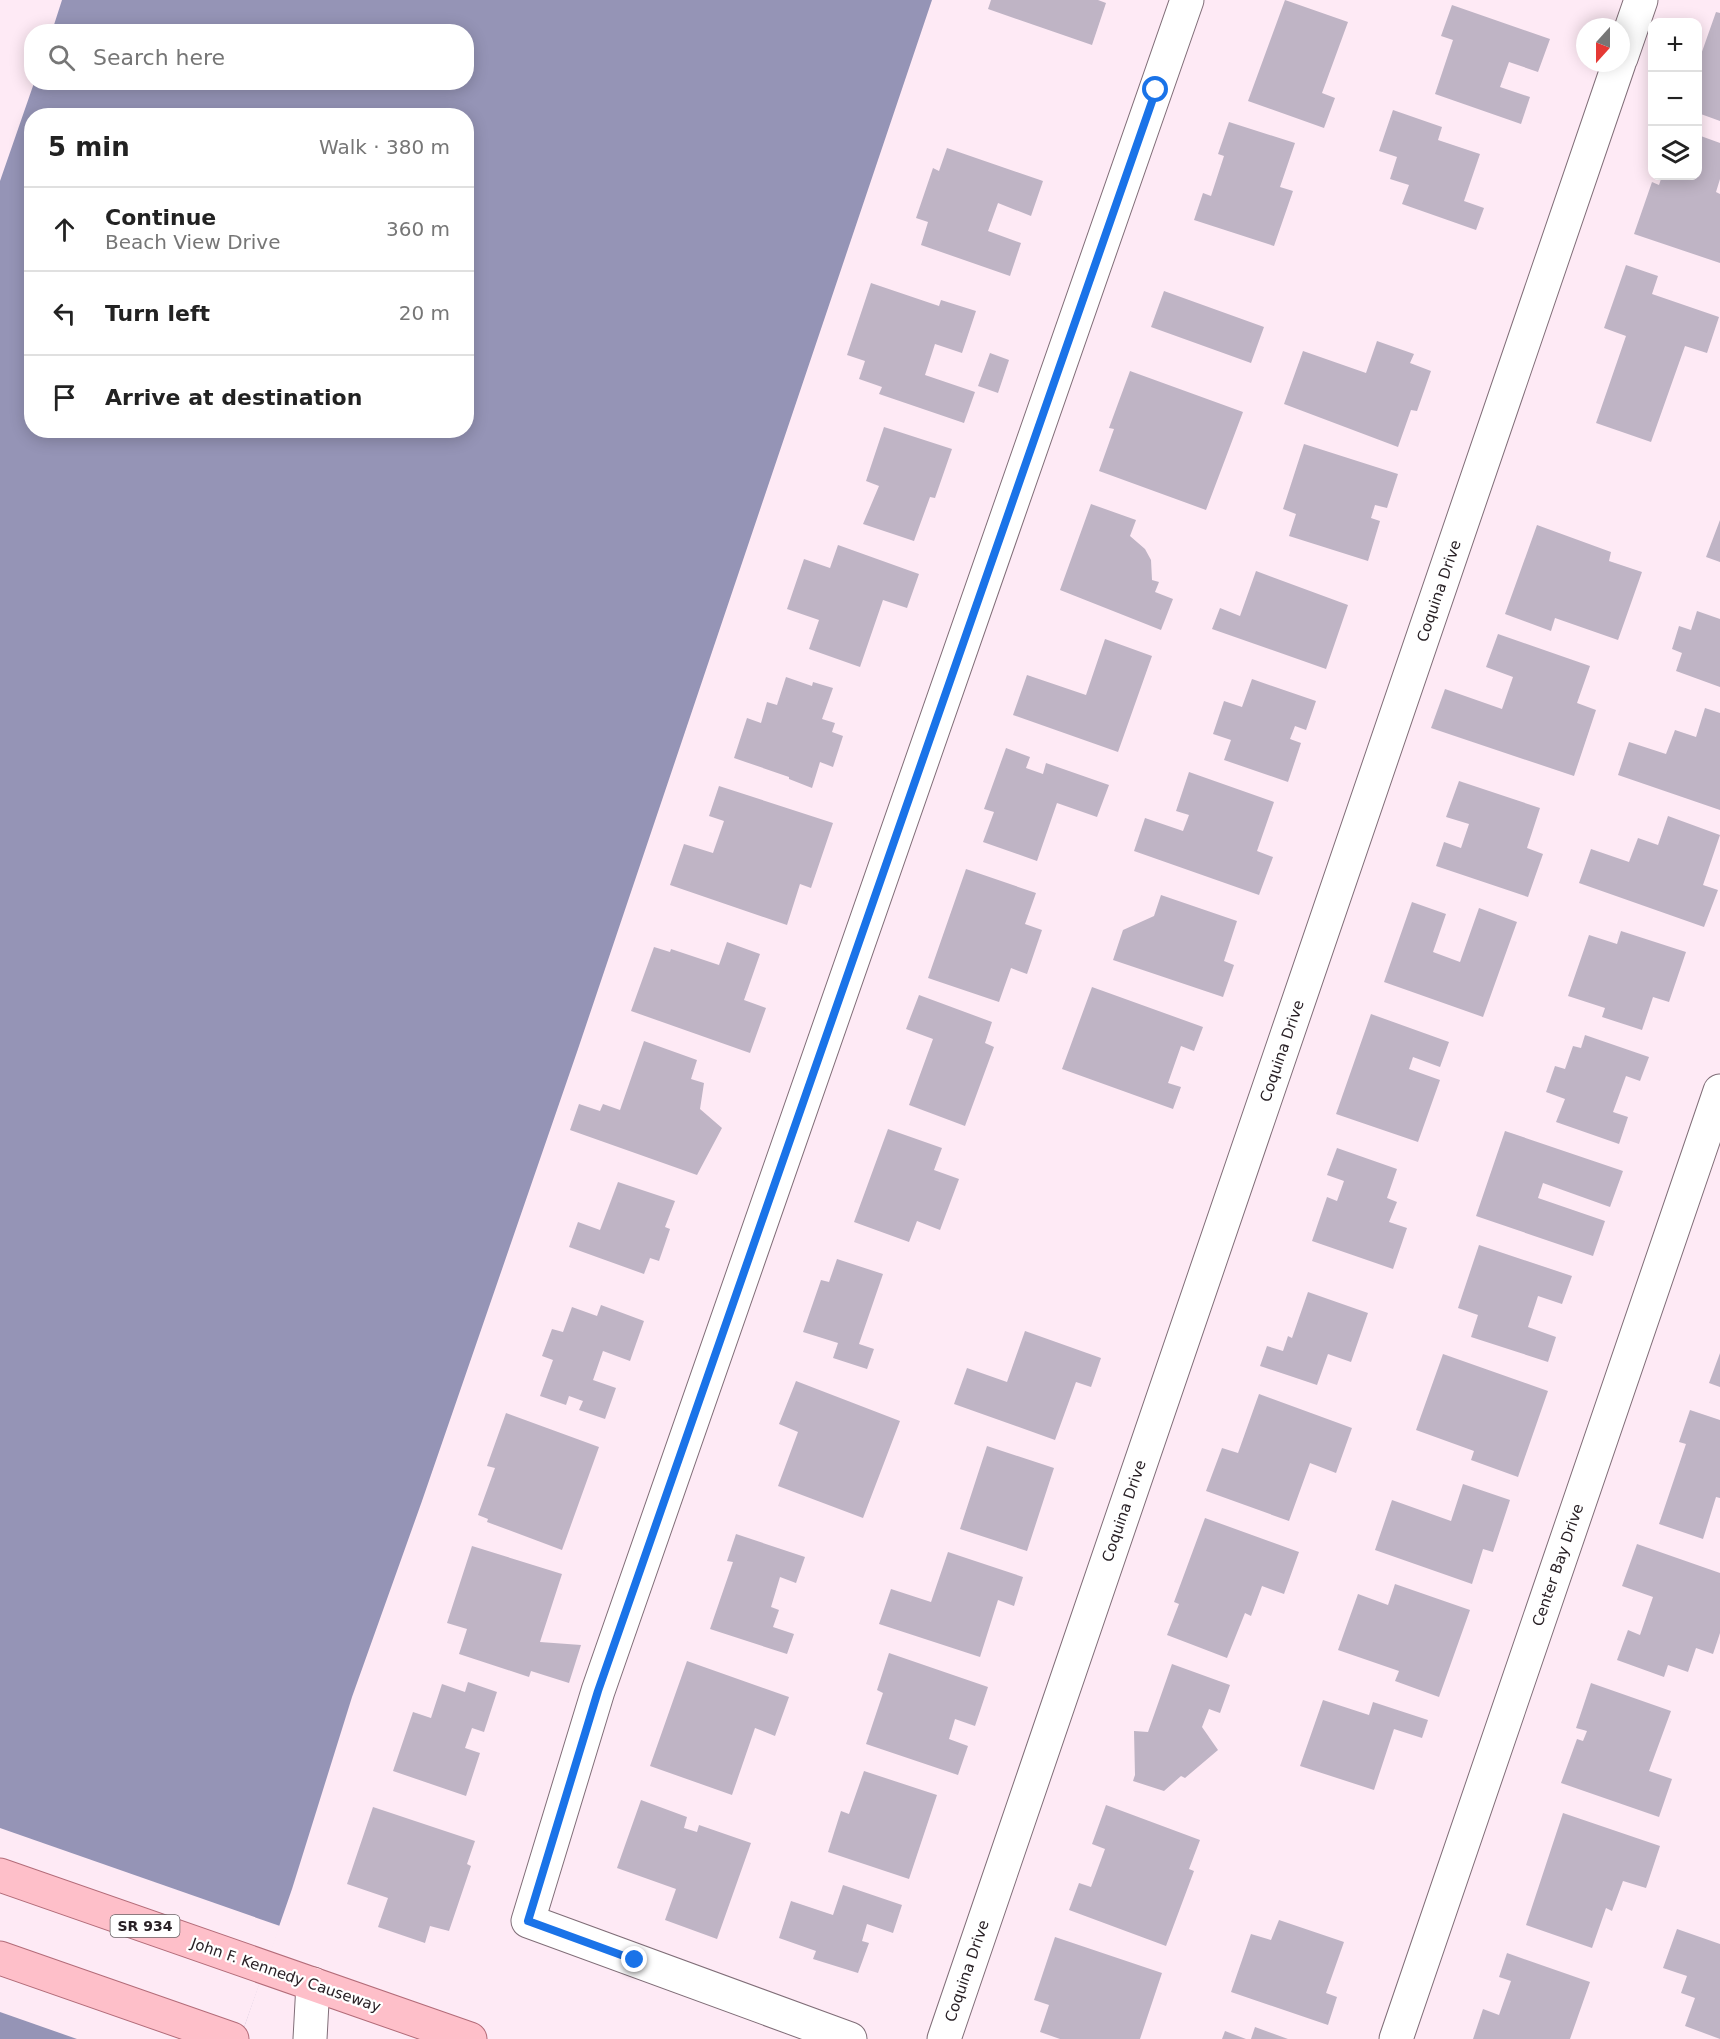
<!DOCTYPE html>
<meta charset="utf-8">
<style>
body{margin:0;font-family:"DejaVu Sans",sans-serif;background:#f2f2f2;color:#222}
.controls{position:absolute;right:18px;top:18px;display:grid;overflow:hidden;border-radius:12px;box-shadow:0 3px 15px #0003}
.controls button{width:54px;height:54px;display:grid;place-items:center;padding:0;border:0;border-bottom:2px solid #e0e0e0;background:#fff;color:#222;font:30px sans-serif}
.compass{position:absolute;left:1576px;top:18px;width:54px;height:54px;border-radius:50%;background:#fff;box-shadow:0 3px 15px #0003;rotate:201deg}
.stop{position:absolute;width:18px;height:18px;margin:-14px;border:4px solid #1a73e8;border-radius:50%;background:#fff}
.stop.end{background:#1a73e8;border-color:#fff;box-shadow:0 2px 6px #0008}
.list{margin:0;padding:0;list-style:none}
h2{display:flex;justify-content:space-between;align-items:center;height:78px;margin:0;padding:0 24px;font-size:26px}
h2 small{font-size:20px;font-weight:400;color:#767676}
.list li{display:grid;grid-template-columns:39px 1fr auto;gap:18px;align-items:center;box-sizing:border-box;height:84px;padding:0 24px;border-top:2px solid #e0e0e0}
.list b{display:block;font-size:22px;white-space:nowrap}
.list p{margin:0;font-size:20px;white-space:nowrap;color:#767676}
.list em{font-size:20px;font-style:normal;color:#767676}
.icon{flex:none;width:33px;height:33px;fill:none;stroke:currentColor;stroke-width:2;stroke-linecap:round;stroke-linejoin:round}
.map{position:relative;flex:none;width:1720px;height:2039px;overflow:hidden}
.search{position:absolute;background:#fff;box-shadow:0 3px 15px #0003;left:24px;top:24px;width:450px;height:66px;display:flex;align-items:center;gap:15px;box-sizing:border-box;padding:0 21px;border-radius:24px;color:#767676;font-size:22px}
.panel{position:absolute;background:#fff;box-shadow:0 3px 15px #0003;left:24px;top:108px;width:450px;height:330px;border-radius:24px}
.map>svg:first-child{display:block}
.water{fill:#9594b6;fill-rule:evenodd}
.pier{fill:#feeaf5}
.building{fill:#bfb4c5}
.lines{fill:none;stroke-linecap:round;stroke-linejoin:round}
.minor-casing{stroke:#806e78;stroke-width:35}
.major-casing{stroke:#b36c79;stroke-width:35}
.minor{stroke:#fff;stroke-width:33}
.major{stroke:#febfc9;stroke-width:33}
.route{stroke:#1a73e8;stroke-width:8}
.labels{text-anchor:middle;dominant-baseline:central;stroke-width:4.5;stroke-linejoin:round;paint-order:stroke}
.shield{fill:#fff;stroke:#696467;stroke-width:1.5}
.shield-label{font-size:14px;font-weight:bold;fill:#292126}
.street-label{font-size:15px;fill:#292126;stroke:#fff}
</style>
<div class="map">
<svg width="1720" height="2039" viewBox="0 0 1720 2039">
<rect width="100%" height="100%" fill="#feeaf5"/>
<!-- water -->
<path class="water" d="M62,0h870l-354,1049 -156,452 -70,196 -60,192 -52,150h-240v-1858l34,-98 432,-1v-50l-414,-1zM32,116h434v314h-434z"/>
<!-- pier -->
<path class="pier" d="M0,1828l280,98 -40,113h-163l-77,-27z"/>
<!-- building -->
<path class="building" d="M991,0h107l8,3 -14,42 -104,-36z
M1285,0l63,22 -26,71 13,5 -11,30 -76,-27z
M1452,5l98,34 -12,33 -29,-10 -9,25 30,10 -9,27 -86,-30 18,-54 -12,-4z
M1716,12l4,1v108l-22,-8v-50z
M1393,110l49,17 -4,13 42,14 -16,47 20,7 -8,22 -74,-26 7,-19 -19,-6 7,-22 -18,-6z
M1229,122l66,21 -15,44 13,4 -19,55 -80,-26 9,-27 8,3 13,-40 -6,-2z
M1698,135l22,8v36l-4,13 4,2v69l-86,-29 18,-52 7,3 3,-9h36z
M947,148l96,33 -12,35 -33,-13 -10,28 33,12 -11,33 -89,-31 7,-23 -12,-4 17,-50 6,3z
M1626,265l32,11 -6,18 67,23 -12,36 -22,-7 -34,96 -55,-19 30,-87 -22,-8z
M871,283l68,23 2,-6 35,11 -14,42 -27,-9 -10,31 50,17 -11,31 -85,-29 3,-7 -23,-8 6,-18 -18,-6z
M1164,291l100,36 -13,36 -100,-36z
M1377,341l37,13 -4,9 21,8 -14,40 -6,-1 -13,37 -114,-43 19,-53 63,22z
M990,353l19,7 -11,33 -20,-7z
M1130,371l113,41 -37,98 -107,-39 15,-42 -5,-1z
M884,427l68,22 -17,49 -5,-1 -16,44 -51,-17 16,-38 -13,-5z
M1304,444l94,30 -11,34 -12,-3 -4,13 9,3 -12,40 -79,-25 7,-22 -13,-5z
M1091,504l45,16 -6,16 15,13 6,11 1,20 7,2 -4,10 18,7 -12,31 -101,-40z
M1720,520v42l-14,-5z
M1537,525l74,27 -2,9 33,11 -24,68 -63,-22 -4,13 -46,-17z
M838,545l81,29 -12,34 -24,-8 -23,67 -51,-18 10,-29 -32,-11 17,-50 26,9z
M1256,571l92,34 -22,64 -114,-40 8,-21 20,8z
M1697,611l23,8v68l-44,-16 6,-18 -10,-4 7,-23 12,4z
M1498,634l92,32 -13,37 19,7 -22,66 -143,-48 14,-39 57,20 11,-32 -27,-10z
M1105,639l47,17 -34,96 -105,-37 14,-40 59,20z
M786,677l26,9 1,-4 20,6 -11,31 13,4 -3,9 11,4 -10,31 -13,-5 -8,26 -23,-9v-2l-55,-19 13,-40 14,5 6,-21 10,3z
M1252,679l64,22 -10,29 -11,-4 -5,13 11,4 -13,39 -64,-22 7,-20 -18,-6 11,-33 18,6z
M1705,708l15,5v97l-102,-35 11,-33 37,12 9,-24 21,7z
M1006,748l24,9 -4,11 17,6 3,-11 63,22 -12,32 -40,-14 -20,58 -54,-19 11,-30 -10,-3z
M1189,772l85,30 -17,49 16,6 -14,38 -125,-44 11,-33 38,13 6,-16 -13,-4z
M1459,781l81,27 -13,40 16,6 -15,43 -92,-31 8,-24 17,6 8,-24 -23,-7z
M719,786l114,37 -22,65 -11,-4 -13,41 -117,-40 14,-41 29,9 11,-32 -15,-5z
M1668,816l52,19 -17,50 15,5 -14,37 -125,-44 12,-34 38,13 9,-24 20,7z
M966,869l70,24 -11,31 17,6 -15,44 -16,-6 -12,34 -71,-24z
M1161,895l76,26 -13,40 10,4 -11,32 -110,-37 10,-30 31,-14z
M1412,902l34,12 -13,38 27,10 19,-54 38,14 -34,95 -99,-35z
M1621,931l65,21 -17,50 -16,-5 -11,33 -40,-13 3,-9 -37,-12 21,-61 28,9z
M727,942l33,12 -16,46 22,8 -16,45 -119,-42 23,-64 16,5 1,-3 48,16z
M1092,987l111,40 -9,24 -13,-5 -13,37 13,4 -8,22 -111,-40z
M919,995l73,27 -7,21 9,4 -29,79 -56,-21 24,-66 -27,-10z
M1371,1014l78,28 -9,25 -27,-10 -4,12 31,11 -22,62 -82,-28z
M1585,1035l64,22 -9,24 -14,-5 -13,36 15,5 -9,27 -63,-22 9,-23 -19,-7 9,-26 10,3 8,-23 8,2z
M644,1041l53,19 -6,19 13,4 -4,26 22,19 -25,47 -127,-45 9,-26 21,7 3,-7 17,6z
M888,1129l54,19 -8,22 25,9 -19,51 -23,-9 -8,21 -55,-20z
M1505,1131l118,40 -13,36 -67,-24 -5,15 67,23 -12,35 -117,-40z
M1337,1148l60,21 -10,29 10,4 -8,20 18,6 -14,41 -81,-28 15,-44 10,4 7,-20 -17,-6z
M618,1182l57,19 -10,26 5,2 -11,32 -9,-3 -6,16 -75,-27 9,-25 22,8z
M1479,1245l93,31 -10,28 -24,-8 -10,31 28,10 -8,25 -77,-25 7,-22 -20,-7z
M837,1259l46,15 -24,70 15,5 -7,20 -34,-11 5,-15 -35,-11 18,-52 8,2z
M1308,1292l60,21 -17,49 -23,-8 -11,31 -57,-19 7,-20 16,5 5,-15 4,2z
M601,1305l43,16 -14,40 -27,-10 -10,29 23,8 -11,31 -26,-9 4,-9 -14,-5 -3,9 -26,-9 13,-36 -11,-4 10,-27 11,3 9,-25 25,9z
M1025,1331l76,27 -10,29 -15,-5 -21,58 -101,-36 13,-36 40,14z
M1720,1353v34l-11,-4z
M1443,1354l105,37 -30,86 -47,-17 3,-9 -58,-21z
M796,1381l104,40 -37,97 -85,-32 20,-54 -19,-8z
M1259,1394l93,34 -16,45 -26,-10 -21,58 -83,-30 16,-43 16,5z
M1690,1410l30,10v78l-4,-1 -13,42 -44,-15 27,-80 -7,-2z
M506,1413l93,34 -37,103 -75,-28 1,-3 -10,-4 17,-47 -8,-2z
M987,1446l67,22 -27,83 -67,-22z
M1463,1484l47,16 -17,52 -10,-3 -11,35 -97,-34 17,-50 59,21z
M1205,1518l94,34 -15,42 -22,-8 -11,30 -6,-3 -18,45 -60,-23 12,-31 -5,-2z
M736,1534l69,23 -9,26 -16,-6 -9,30 8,3 -6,17 21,7 -7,20 -77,-25 23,-67 -6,-1z
M1637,1544l83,29v60l-7,21 -17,-6 -8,24 -20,-7 -4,12 -47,-17 11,-30 12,5 13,-38 -31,-11z
M472,1546l90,28 -22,68 41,3 -12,38 -38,-12 -2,6 -70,-23 8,-25 -20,-6z
M948,1552l75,25 -9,29 -16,-6 -18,57 -101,-33 12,-35 40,13z
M1395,1584l75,26 -31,87 -44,-16 4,-10 -61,-21 20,-56 30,11z
M889,1653l99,34 -13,39 -20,-7 -6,20 19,7 -10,29 -92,-31 17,-51 -6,-3z
M687,1661l102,36 -14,39 -20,-8 -23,67 -82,-29z
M1172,1664l58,21 -10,28 -11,-4 -7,18 16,23 -33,28 -4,-2 -17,15 -31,-10 2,-6 -1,-44 14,1z
M468,1682l29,10 -13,40 -12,-4 -7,20 15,5 -14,43 -73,-25 20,-59 18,6 11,-34 23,8z
M1591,1683l80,28 -22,60 23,8 -13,38 -98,-34 16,-44 6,2 4,-10 -11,-3z
M1323,1700l46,15 4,-13 55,18 -6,18 -28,-9 -20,61 -74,-24z
M864,1771l73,24 -28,84 -81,-27 13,-41 8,3z
M641,1800l46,17 -3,11 13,4 2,-7 52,18 -34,96 -52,-19 11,-31 -59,-21z
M1106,1805l94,35 -11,29 5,2 -28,75 -97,-36 10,-27 12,4 14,-38 -13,-5z
M373,1807l102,34 -8,23 4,2 -22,65 -19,-5 -5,17 -47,-16 10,-29 -41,-14z
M1563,1813l97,33 -14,42 -23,-7 -11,30 -6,-3 -14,40 -66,-23z
M843,1885l59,20 -9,28 -26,-9 -5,17 7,2 -11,30 -45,-14 3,-8 -37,-13 12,-37 42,14z
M1279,1920l65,22 -18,51 11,4 -9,28 -97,-33 20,-58 20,6z
M1677,1929l43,15v95l-35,-13 10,-28 -14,-5 6,-17 -24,-8z
M1055,1937l107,36 -22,66h-80l-20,-7 9,-27 -15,-5z
M1507,1953l83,29 -20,57h-97l10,-30 16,6 12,-34 -12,-4z
M1255,2027l33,12h-37z
M1225,2031l21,8h-24z"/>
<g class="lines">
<defs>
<path id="minor" d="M1621,58l20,-58
M310,2039l3,-55
M850,2039l-322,-118 70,-230 589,-1691
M944,2039l675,-1976
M1396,2039l324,-948"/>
<path id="major" d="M0,1875l470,164
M0,1958l232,81"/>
</defs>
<!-- minor casing -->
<use href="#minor" class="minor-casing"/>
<!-- major casing -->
<use href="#major" class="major-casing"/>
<!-- minor -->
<use href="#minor" class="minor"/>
<!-- major -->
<use href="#major" class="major"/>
</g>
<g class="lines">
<!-- route -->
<path class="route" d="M635,1960l-107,-39 70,-230 558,-1601"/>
</g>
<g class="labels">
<!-- shield labels -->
<rect class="shield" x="110.5" y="1915" width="69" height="22" rx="4.5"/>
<g class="shield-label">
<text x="145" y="1926">SR 934</text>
</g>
<!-- street labels -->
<g class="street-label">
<text transform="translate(1439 591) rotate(-71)">Coquina Drive</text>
<text transform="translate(1282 1051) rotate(-71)">Coquina Drive</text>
<text transform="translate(1124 1511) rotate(-71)">Coquina Drive</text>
<text transform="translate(1558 1565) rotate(-71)">Center Bay Drive</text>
<text transform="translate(967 1971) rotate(-71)">Coquina Drive</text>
<text transform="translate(286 1975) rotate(19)">John F. Kennedy Causeway</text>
</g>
</g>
</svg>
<div class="controls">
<button>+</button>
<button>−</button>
<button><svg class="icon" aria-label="layers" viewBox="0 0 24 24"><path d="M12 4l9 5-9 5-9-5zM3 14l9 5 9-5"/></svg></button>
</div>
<svg class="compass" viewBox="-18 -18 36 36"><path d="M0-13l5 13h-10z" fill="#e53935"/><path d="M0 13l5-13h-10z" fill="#767676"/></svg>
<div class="stop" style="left:1156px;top:90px"></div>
<div class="stop end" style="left:635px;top:1960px"></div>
<div class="search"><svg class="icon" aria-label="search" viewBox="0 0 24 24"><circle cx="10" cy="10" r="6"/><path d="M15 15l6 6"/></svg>Search here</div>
<section class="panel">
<h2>5 min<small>Walk · 380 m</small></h2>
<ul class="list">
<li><svg class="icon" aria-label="ahead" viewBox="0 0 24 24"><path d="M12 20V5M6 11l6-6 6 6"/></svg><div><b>Continue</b><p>Beach View Drive</p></div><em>360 m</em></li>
<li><svg class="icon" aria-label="left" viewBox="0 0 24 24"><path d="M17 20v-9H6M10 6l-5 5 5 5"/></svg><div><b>Turn left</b></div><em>20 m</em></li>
<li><svg class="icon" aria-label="arrive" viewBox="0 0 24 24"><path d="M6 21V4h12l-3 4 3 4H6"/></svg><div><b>Arrive at destination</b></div></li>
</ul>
</section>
</div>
